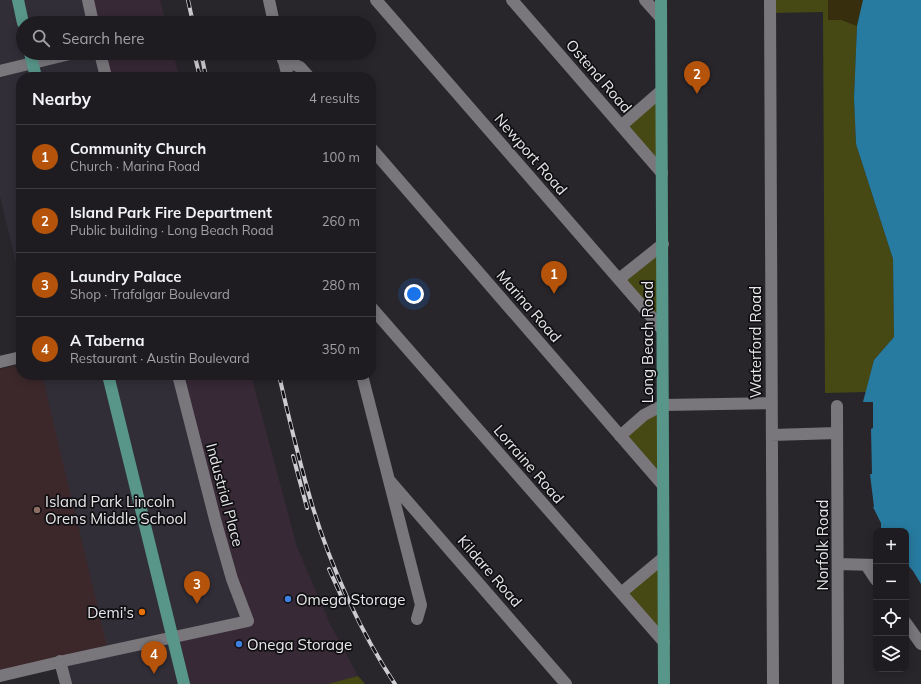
<!DOCTYPE html>
<meta charset="utf-8">
<style>
body{margin:0;font-family:Mulish,sans-serif;background:#2b292d;color:#f1f3f6}
.controls{position:absolute;right:12px;bottom:12px;display:grid;overflow:hidden;border-radius:8px;box-shadow:0 2px 10px #0003}
.controls button{width:36px;height:36px;display:grid;place-items:center;padding:0;border:0;border-bottom:1px solid #3c3a3e;background:#1e1c20;color:#f1f3f6;font:20px sans-serif}
.you{position:absolute;left:414px;top:294px;width:14px;height:14px;margin:-10px;border:3px solid #fff;border-radius:50%;background:#1a73e8;box-shadow:0 0 0 6px #1a73e833}
.badge{display:grid;place-items:center;width:26px;height:26px;border-radius:50%;background:#b45309;color:#fff;font-size:13px;font-weight:700}
.pin{position:absolute;translate:-50% -33px;filter:drop-shadow(0 1px 2px #0008)}
.pin::after{content:'';position:absolute;top:21px;width:14px;height:12px;background:inherit;clip-path:polygon(0 0,100% 0,50% 100%)}
.list{margin:0;padding:0;list-style:none}
h2{display:flex;justify-content:space-between;align-items:center;height:52px;margin:0;padding:0 16px;font-size:17px}
h2 small{font-size:13px;font-weight:400;color:#a1a1a5}
.list li{display:grid;grid-template-columns:26px 1fr auto;gap:12px;align-items:center;box-sizing:border-box;height:64px;padding:0 16px;border-top:1px solid #3c3a3e}
.list b{display:block;font-size:15px;white-space:nowrap}
.list p{margin:0;font-size:13px;white-space:nowrap;color:#a1a1a5}
.list em{font-size:13px;font-style:normal;color:#a1a1a5}
.icon{flex:none;width:22px;height:22px;fill:none;stroke:currentColor;stroke-width:2;stroke-linecap:round;stroke-linejoin:round}
.map{position:relative;flex:none;width:921px;height:684px;overflow:hidden}
.search{position:absolute;background:#1e1c20;box-shadow:0 2px 10px #0003;left:16px;top:16px;width:360px;height:44px;display:flex;align-items:center;gap:10px;box-sizing:border-box;padding:0 14px;border-radius:22px;color:#a1a1a5;font-size:15px}
.panel{position:absolute;background:#1e1c20;box-shadow:0 2px 10px #0003;left:16px;top:72px;width:360px;height:308px;border-radius:16px}
.map>svg:first-child{display:block}
.built{fill:#322e38}
.industrial{fill:#372936}
.education{fill:#3c282b}
.green{fill:#474914}
.sand{fill:#362e0d}
.water{fill:#277ba0}
.lines{fill:none;stroke-linecap:round;stroke-linejoin:round}
.minor{stroke:#79767c;stroke-width:12}
.major{stroke:#58968a;stroke-width:12}
.rail-casing{stroke:#cccbce;stroke-width:4}
.rail{stroke:#100f12;stroke-width:2.5;stroke-dasharray:8;stroke-linecap:butt}
.education-dot{fill:#8d6e63;stroke:#100f12;stroke-width:1.5}
.shop-dot{fill:#3f7fe0;stroke:#100f12;stroke-width:1.5}
.food-dot{fill:#e8710a;stroke:#100f12;stroke-width:1.5}
.labels{text-anchor:middle;dominant-baseline:central;stroke-width:3.5;stroke-linejoin:round;paint-order:stroke}
.street-label{font-size:15px;fill:#e7e6e9;stroke:#100f12}
.poi-label{font-size:15px;fill:#e7e6e9;stroke:#100f12;text-anchor:start}
</style>
<div class="map">
<svg width="921" height="684" viewBox="0 0 921 684">
<rect width="100%" height="100%" fill="#28262b"/>
<!-- built -->
<path class="built" d="M0,0h85l5,23h-67v30h74l6,24h-82v207l-21,-88z
M42,375h135l68,244 -63,65h-117z"/>
<!-- industrial -->
<path class="industrial" d="M87,0h73l6,23h-74z
M100,53h73l6,24h-73z
M179,375h72l46,172 33,77 28,52 -30,8h-146l-12,-49 75,-16z"/>
<!-- education -->
<path class="education" d="M21,364v11h21l65,271 -107,25v-302z"/>
<!-- green -->
<path class="green" d="M770,0h93l-6,26 -3,72 2,46 37,115 1,78 -20,23 -8,32 -41,1 -2,-381 -53,1z
M659,95l1,74 -37,-43z
M661,248v76l-39,-45z
M659,411v64l-35,-38z
M660,564l1,72 -36,-43z
M358,676l7,8h-37z"/>
<!-- sand -->
<path class="sand" d="M828,0h35l-6,26 -16,-6h-13z"/>
<!-- water -->
<path class="water" d="M863,0h58v584l-8,-13 -7,-8v-32h-25v-8l-8,-16h1l-4,-33h2l-1,-45 2,-1v-26h-10l11,-42 20,-23 -1,-78 -37,-115 -2,-46 3,-72z"/>
<g class="lines">
<!-- minor -->
<path class="minor" d="M88,0l5,23
M269,0l5,23
M376,0l286,329
M512,0l150,173
M645,0l16,18
M770,0l3,684
M100,53l6,24
M282,54l6,23
M283,60l17,7 9,10
M0,71l74,-18
M621,126l40,-35
M371,148l291,336
M619,279l44,-35
M371,307l293,335
M0,362l21,-5
M362,375l59,230 -4,14
M837,406l1,278
M772,435l65,-2
M620,436l24,-21 19,-10 108,-2
M389,480l177,204
M838,564l38,1
M866,565l10,15
M621,593l42,-35
M906,623l15,21
M60,661l6,23
M0,676l68,-16 180,-39 -16,-42 -16,-56 -38,-148"/>
<!-- major -->
<path class="major" d="M18,0l5,23
M661,0l3,684
M30,53l6,24
M108,375l76,309"/>
<defs>
<path id="rail" d="M188,0l5,23
M194,53l6,24
M201,53l5,24
M279,375c10,44 21,89 34,133 18,59 48,125 82,176
M293,456l14,52
M329,569l13,29"/>
</defs>
<!-- rail casing -->
<use href="#rail" class="rail-casing"/>
<!-- rail -->
<use href="#rail" class="rail"/>
</g>
<!-- markers -->
<circle class="education-dot" cx="37" cy="510" r="4"/>
<g class="shop-dot">
<circle cx="288" cy="599" r="4"/>
<circle cx="239" cy="644" r="4"/>
</g>
<circle class="food-dot" cx="142" cy="612" r="4"/>
<g class="labels">
<!-- street labels -->
<g class="street-label">
<text transform="translate(599 76) rotate(49)">Ostend Road</text>
<text transform="translate(531 154) rotate(49)">Newport Road</text>
<text transform="translate(529 306) rotate(49)">Marina Road</text>
<text transform="translate(647 342) rotate(-90)">Long Beach Road</text>
<text transform="translate(755 342) rotate(-90)">Waterford Road</text>
<text transform="translate(529 464) rotate(49)">Lorraine Road</text>
<text transform="translate(225 495) rotate(75)">Industrial Place</text>
<text transform="translate(822 545) rotate(-90)">Norfolk Road</text>
<text transform="translate(490 571) rotate(49)">Kildare Road</text>
</g>
<!-- poi labels -->
<g class="poi-label">
<text x="45" y="501">Island Park Lincoln<tspan x="45" dy="17">Orens Middle School</tspan></text>
<text x="296" y="599">Omega Storage</text>
<text x="134" y="612" text-anchor="end">Demi's</text>
<text x="247" y="644">Onega Storage</text>
</g>
</g>
</svg>
<div class="controls">
<button>+</button>
<button>−</button>
<button><svg class="icon" aria-label="locate" viewBox="0 0 24 24"><circle cx="12" cy="12" r="6"/><path d="M12 2v4M12 18v4M2 12h4M18 12h4"/></svg></button>
<button><svg class="icon" aria-label="layers" viewBox="0 0 24 24"><path d="M12 4l9 5-9 5-9-5zM3 14l9 5 9-5"/></svg></button>
</div>
<div class="you"></div>
<div class="pin badge" style="left:554px;top:294px">1</div>
<div class="pin badge" style="left:697px;top:94px">2</div>
<div class="pin badge" style="left:197px;top:604px">3</div>
<div class="pin badge" style="left:154px;top:674px">4</div>
<div class="search"><svg class="icon" aria-label="search" viewBox="0 0 24 24"><circle cx="10" cy="10" r="6"/><path d="M15 15l6 6"/></svg>Search here</div>
<section class="panel">
<h2>Nearby<small>4 results</small></h2>
<ul class="list">
<li><span class="badge">1</span><div><b>Community Church</b><p>Church · Marina Road</p></div><em>100 m</em></li>
<li><span class="badge">2</span><div><b>Island Park Fire Department</b><p>Public building · Long Beach Road</p></div><em>260 m</em></li>
<li><span class="badge">3</span><div><b>Laundry Palace</b><p>Shop · Trafalgar Boulevard</p></div><em>280 m</em></li>
<li><span class="badge">4</span><div><b>A Taberna</b><p>Restaurant · Austin Boulevard</p></div><em>350 m</em></li>
</ul>
</section>
</div>
